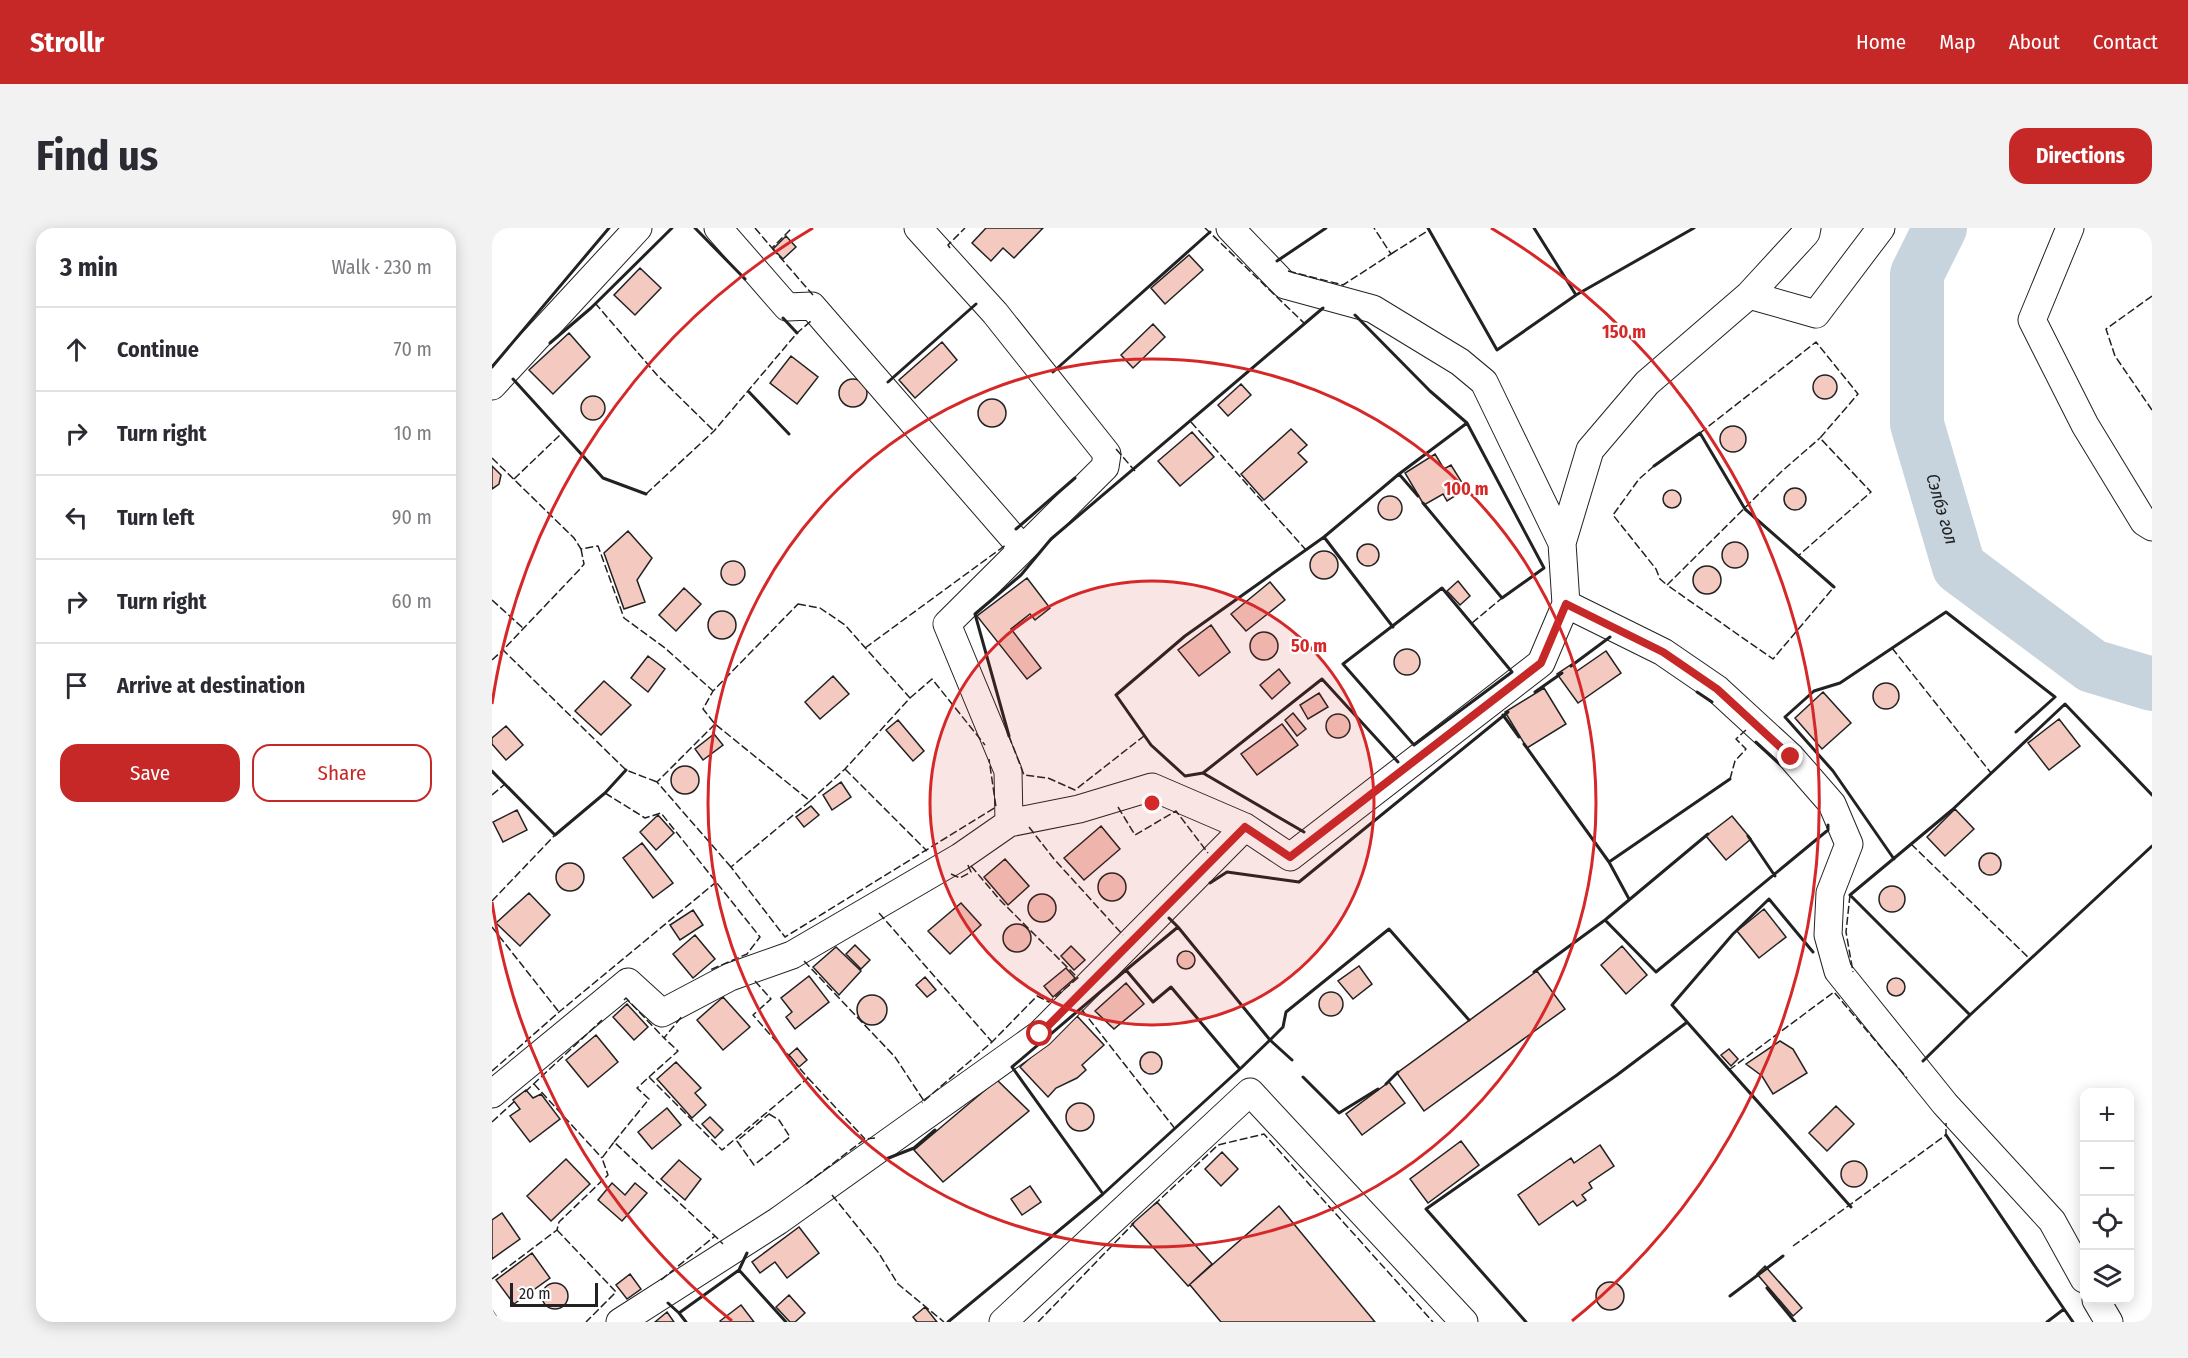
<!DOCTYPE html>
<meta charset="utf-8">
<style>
body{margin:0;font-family:"Fira Sans Condensed",sans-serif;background:#f2f2f3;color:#2b2b33}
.controls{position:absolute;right:18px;bottom:18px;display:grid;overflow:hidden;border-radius:12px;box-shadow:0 3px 15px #0003}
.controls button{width:54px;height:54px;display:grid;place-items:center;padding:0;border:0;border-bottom:2px solid #e1e1e2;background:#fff;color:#2b2b33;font:30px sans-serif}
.scale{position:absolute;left:18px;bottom:15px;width:88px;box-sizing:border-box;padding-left:6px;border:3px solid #222;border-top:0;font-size:16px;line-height:21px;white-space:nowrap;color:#222;-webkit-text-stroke:4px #fff;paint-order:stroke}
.stop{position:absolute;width:18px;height:18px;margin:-14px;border:4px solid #c62828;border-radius:50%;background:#fff}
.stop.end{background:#c62828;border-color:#fff;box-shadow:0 2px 6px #0008}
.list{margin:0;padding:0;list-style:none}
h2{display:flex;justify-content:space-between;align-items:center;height:78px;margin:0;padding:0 24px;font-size:26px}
h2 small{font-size:20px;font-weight:400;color:#7c7c81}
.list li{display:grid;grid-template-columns:39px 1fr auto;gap:18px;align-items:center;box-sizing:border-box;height:84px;padding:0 24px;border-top:2px solid #e1e1e2}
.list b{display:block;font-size:22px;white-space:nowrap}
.list em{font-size:20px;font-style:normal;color:#7c7c81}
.actions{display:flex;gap:12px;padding:18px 24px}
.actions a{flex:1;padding:14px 0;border:2px solid #c62828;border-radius:18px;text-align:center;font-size:21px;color:#c62828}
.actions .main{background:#c62828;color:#fff}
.icon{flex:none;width:33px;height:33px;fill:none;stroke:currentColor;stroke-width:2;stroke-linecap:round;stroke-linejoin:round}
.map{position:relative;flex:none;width:1660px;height:1094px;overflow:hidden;border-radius:18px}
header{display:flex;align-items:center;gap:36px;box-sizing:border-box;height:84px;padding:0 30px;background:#c62828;color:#fff}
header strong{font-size:28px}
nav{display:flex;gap:33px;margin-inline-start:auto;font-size:21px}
.intro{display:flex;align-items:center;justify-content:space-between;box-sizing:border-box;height:144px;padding:0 36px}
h1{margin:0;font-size:42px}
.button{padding:15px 27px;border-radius:18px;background:#c62828;color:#fff;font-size:21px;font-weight:700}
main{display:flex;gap:36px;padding:0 36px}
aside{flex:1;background:#fff;border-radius:18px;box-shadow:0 3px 15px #0003}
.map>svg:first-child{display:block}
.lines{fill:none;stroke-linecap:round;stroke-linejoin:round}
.river{stroke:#c7d3dd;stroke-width:54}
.building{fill:#f3c9c0;stroke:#222;stroke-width:1.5}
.minor-casing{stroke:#222;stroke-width:29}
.minor{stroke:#fff;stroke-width:27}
.fence{stroke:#222;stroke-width:1.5;stroke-dasharray:8 3;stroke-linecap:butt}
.wall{stroke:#222;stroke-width:3}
.route{stroke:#c62828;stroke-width:8}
.ring{fill:none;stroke:#d62828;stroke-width:3}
.labels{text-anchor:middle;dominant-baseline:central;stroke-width:4.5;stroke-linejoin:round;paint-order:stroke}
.water-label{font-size:18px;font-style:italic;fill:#222;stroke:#fff}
.centre{fill:#d62828;stroke:#fff;stroke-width:3}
.ring-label{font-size:18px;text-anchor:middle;font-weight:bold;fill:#d62828;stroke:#fff;stroke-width:4.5;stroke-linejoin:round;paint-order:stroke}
</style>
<header>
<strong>Strollr</strong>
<nav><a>Home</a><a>Map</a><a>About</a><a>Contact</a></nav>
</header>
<div class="intro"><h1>Find us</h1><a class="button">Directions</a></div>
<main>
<aside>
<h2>3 min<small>Walk · 230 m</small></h2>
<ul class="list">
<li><svg class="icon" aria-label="ahead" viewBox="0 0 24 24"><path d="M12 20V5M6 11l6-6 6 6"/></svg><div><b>Continue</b></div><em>70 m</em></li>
<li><svg class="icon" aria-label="right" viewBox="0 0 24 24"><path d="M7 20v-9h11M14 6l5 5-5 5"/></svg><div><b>Turn right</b></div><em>10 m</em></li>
<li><svg class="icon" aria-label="left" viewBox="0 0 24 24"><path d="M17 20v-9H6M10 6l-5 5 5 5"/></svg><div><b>Turn left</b></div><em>90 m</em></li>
<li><svg class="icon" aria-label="right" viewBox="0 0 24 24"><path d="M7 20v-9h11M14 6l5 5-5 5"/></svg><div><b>Turn right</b></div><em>60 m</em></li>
<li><svg class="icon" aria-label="arrive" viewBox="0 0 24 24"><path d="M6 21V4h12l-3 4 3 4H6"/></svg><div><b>Arrive at destination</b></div></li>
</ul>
<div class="actions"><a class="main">Save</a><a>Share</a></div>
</aside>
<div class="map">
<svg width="1660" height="1094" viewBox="0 0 1660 1094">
<rect width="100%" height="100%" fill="#fff"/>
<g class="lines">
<!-- river -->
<path class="river" id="s1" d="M1448,0l-23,46v150l42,143 133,99 60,18"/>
</g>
<!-- building -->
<path class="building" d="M494,0h57l-29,30 -11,-10 -12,13 -19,-18z
M294,8l10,11 -13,12 -10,-10z
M697,27l14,15 -38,34 -14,-16z
M148,40l21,20 -26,27 -21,-20z
M661,96l12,13 -32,31 -12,-13z
M77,105l21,24 -37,37 -24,-24z
M450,114l15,18 -42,38 -16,-18z
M299,128l27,21 -21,27 -27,-21z
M1321 159a12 12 0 1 1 24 0a12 12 0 1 1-24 0Z
M347 165a14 14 0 1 1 28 0a14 14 0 1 1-28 0Z
M749,156l10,11 -23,21 -10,-11z
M89 180a12 12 0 1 1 24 0a12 12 0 1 1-24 0Z
M486 185a14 14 0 1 1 28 0a14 14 0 1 1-28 0Z
M1228 211a13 13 0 1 1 26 0a13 13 0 1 1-26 0Z
M799,201l16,16 -9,8 9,9 -43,38 -23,-26z
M700,204l22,25 -34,29 -22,-25z
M943,226l9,15 7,-4 15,24 -19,12 -4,-7 -19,11 -19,-32z
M0,238l9,9 -2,9 -7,5z
M1292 271a11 11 0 1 1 22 0a11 11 0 1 1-22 0Z
M1171 271a9 9 0 1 1 18 0a9 9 0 1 1-18 0Z
M886 280a12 12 0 1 1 24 0a12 12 0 1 1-24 0Z
M136,303l24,27 -15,22 8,22 -21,7 -20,-56z
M1230 327a13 13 0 1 1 26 0a13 13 0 1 1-26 0Z
M865 327a11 11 0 1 1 22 0a11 11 0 1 1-22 0Z
M818 337a14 14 0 1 1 28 0a14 14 0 1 1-28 0Z
M229 345a12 12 0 1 1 24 0a12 12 0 1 1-24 0Z
M1201 352a14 14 0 1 1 28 0a14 14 0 1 1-28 0Z
M535,350l23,30 -15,12 -5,-6 -19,15 30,39 -14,11 -50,-63z
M966,353l12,15 -10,9 -13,-14z
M778,354l15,18 -39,31 -15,-17z
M192,360l17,16 -25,27 -17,-16z
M216 397a14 14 0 1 1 28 0a14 14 0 1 1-28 0Z
M719,397l19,27 -31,24 -21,-26z
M758 418a14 14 0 1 1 28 0a14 14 0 1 1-28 0Z
M902 434a13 13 0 1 1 26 0a13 13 0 1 1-26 0Z
M1114,423l15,22 -43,30 -21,-29 15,-10 5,7z
M156,428l17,13 -17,23 -17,-14z
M787,441l11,14 -18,16 -12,-14z
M341,448l16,18 -29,25 -15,-17z
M112,453l27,24 -30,30 -26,-24z
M1381 468a13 13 0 1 1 26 0a13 13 0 1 1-26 0Z
M1052,460l22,36 -39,24 -22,-36z
M1331,464l28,31 -29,26 -27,-31z
M827,465l9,14 -20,12 -8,-14z
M801,485l13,16 -9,7 -12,-16z
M834 498a12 12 0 1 1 24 0a12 12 0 1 1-24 0Z
M1567,491l21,27 -31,24 -21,-27z
M406,492l26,31 -11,10 -27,-31z
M790,496l16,21 -41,30 -16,-21z
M14,498l17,19 -17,15 -14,-16v-6z
M222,506l9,11 -20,15 -8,-11z
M179 552a14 14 0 1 1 28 0a14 14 0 1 1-28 0Z
M349,554l10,15 -19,13 -9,-15z
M319,578l8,9 -15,12 -8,-10z
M1463,581l19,20 -29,27 -18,-19z
M25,582l10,20 -24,12 -10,-20z
M166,587l16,18 -18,17 -16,-18z
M1240,588l19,23 -25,21 -20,-24z
M609,598l19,23 -36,31 -20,-22z
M150,615l31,40 -20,15 -30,-40z
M1487 636a11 11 0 1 1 22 0a11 11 0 1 1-22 0Z
M513,631l24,27 -21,19 -24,-28z
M64 649a14 14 0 1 1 28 0a14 14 0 1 1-28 0Z
M606 659a14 14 0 1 1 28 0a14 14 0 1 1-28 0Z
M1387 671a13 13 0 1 1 26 0a13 13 0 1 1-26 0Z
M37,665l21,22 -30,31 -24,-23z
M536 680a14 14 0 1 1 28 0a14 14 0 1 1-28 0Z
M469,675l20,22 -31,29 -22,-23z
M1272,681l22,28 -27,21 -22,-27z
M201,682l10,15 -23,15 -10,-15z
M511 710a14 14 0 1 1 28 0a14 14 0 1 1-28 0Z
M203,707l20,24 -22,19 -20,-24z
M363,717l15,15 -9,9 -15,-15z
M579,718l14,14 -11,10 -13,-14z
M1130,718l25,29 -21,19 -25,-29z
M344,719l25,24 -22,24 -26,-28z
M685 732a9 9 0 1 1 18 0a9 9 0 1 1-18 0Z
M867,738l13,18 -19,15 -15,-18z
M574,740l9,10 -22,19 -9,-11z
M1045,743l28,38 -141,102 -27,-38z
M317,748l20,26 -34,27 -9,-12 6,-5 -11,-14z
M433,749l11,13 -9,7 -11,-12z
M1395 759a9 9 0 1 1 18 0a9 9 0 1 1-18 0Z
M634,755l18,21 -30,25 -19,-18z
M827 776a12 12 0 1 1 24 0a12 12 0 1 1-24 0Z
M365 782a15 15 0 1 1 30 0a15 15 0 1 1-30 0Z
M231,769l27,30 -27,23 -26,-30z
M135,776l21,23 -14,13 -21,-23z
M585,788l27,29 -22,20 4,5 -9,8 -21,10 -8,9 -28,-30z
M104,807l22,27 -30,25 -22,-27z
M1288,813l13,8 14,24 -34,21 -11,-18 -16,-12z
M305,820l10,12 -8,7 -10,-12z
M1237,821l9,10 -7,7 -10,-11z
M648 835a11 11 0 1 1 22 0a11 11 0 1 1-22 0Z
M184,834l25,26 -6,5 11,12 -14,13 -35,-39z
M505,852l32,31 -86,71 -29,-32z
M897,854l16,21 -43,32 -16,-21z
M34,862l7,8 8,-4 19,25 -30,23 -20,-26 10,-7 -7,-9z
M574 889a14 14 0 1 1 28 0a14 14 0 1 1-28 0Z
M1344,878l18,18 -27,27 -18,-18z
M175,880l14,17 -29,24 -14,-17z
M218,889l13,13 -8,8 -13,-14z
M969,913l18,24 -51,38 -18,-24z
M1108,917l14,21 -25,17 3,5 -10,7 4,5 -9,6 -4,-5 -34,24 -21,-30 53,-37 3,5z
M730,924l16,17 -17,17 -16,-17z
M74,931l24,25 -39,37 -24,-25z
M187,932l22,19 -16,21 -24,-21z
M1349 946a13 13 0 1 1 26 0a13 13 0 1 1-26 0Z
M120,955l13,12 10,-12 12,10 -25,28 -24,-21z
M538,958l11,16 -19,13 -11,-16z
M665,974l55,62 -24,22 -56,-62z
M787,978l96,116h-154l-31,-37 -2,1z
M10,985l18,26 -28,20v-39z
M307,999l20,26 -32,25 -12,-16 -15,11 -8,-11z
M40,1025l18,25 -36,26 -18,-24z
M1273,1038l37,42 -9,8 -36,-42z
M138,1046l11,15 -14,10 -11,-14z
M1104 1068a14 14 0 1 1 28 0a14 14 0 1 1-28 0Z
M50 1068a13 13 0 1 1 26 0a13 13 0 1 1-26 0Z
M297,1067l16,18 -10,9h-5l-14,-15z
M249,1077l13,17h-33l-1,-1z
M433,1079l12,15h-20l-4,-5z
M175,1084l7,10h-19z"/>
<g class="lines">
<defs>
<path id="minor" d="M226,0l69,79 25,-1 210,242
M426,0l77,85 112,141 -2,13 -158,157 61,147 1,52
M738,0l55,57 88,24 87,53 24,20 78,161
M1578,0l-38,92 53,105 59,97 8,5
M1257,67l67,19 65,-86
M0,158l146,-158
M1074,376l-4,-61 28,-93 57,-67 102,-88 57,-62 1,-5
M0,866l136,-112 34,31 68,-36 62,-22 168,-98 49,-34 70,-14 73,-22 93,40 45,30 251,-194 25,-59 97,48 54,37 74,68 41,47 17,40 -19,49 -2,42 10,36 107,133 107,117 32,58
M1604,1072l13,22
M128,1094l158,-101 262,-187 205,-207
M511,1094l247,-230 214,230"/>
</defs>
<!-- minor casing -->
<use href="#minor" class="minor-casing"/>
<!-- minor -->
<use href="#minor" class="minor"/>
<!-- fence -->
<path class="fence" d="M263,0l17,20 20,-20
M713,0l99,95
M280,20l41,47
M458,20l-2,-3 17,-17
M899,26l38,-24
M796,43l55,14 48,-31 -17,-26
M1660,68l-46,33 9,27 37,54
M103,75l62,72 57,56
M699,194l115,128
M1208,205l116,-91 42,52 -38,44 51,54 -73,64 36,31 -61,72 -106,-74 114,-113 39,-34
M624,221l19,22
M0,230l82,80 7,11 17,-3 26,72 41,30 48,43
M1162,238l-15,13 -26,36 43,54 4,10 7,6
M22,251l47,-45
M154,266l68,-63 83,-98 14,-12
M89,321l3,15 -4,5 -77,81 123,120 31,12
M0,372l32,29
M306,376l22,4 25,17 65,73 -65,71 -35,32 -95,-77 -12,-15 10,-18z
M980,395l30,-25
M373,420l142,-104
M1400,420l99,125
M0,432l11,-10
M418,470l22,-19 53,66
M223,496l-58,58 74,85
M517,508l15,39 24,3 27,12 69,-54
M353,541l82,82
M1238,551l5,-18 11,-12 -10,-10 10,-9
M113,565l40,25 16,-5 99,124 -13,17 -37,16
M0,567l13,-11
M318,573l-79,66 54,70 211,-130 -7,-48
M626,579l17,28 41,-24 32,42
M537,599l25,32 69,76
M1419,616l120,116
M479,638l29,34 78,78
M459,646l9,4 11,-6 -4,-9
M1358,667l-4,37 7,40
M0,673l63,-66
M387,685l113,129
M0,699l67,85
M312,733l91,96 29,44 -2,2
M263,753l16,18 -18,16 37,42
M132,772l2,-2 38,40 19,-23
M590,782l94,120
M1237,842l105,-78 73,86
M0,843l67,-59 156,-129
M157,849l29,-26 -14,-13
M316,850l57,61
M42,856l68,74
M33,864l77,-72
M432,873l68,-59 45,-46 12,6 30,-25
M277,886l10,6 11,17 -36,28 -17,-24z
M0,894l24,-22
M122,914l35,-43 -12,-11 12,-11 73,73 86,-72 -12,-14
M314,956l59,-45 10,-1
M340,967l46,57 20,32 46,38
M662,977l64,-60 46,-11 169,188
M65,1002l59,62 -30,30
M1301,1018l153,-111v-12
M0,1051l65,-49 2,-8 49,-47 -6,-17 12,-16 101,94
M169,1052l54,-44 8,8
M0,1082l8,12
M546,1094l96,-99"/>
<!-- wall -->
<path class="wall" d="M203,0l50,51
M936,0l69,122 79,-55
M1042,0l42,67 118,-67
M785,33l49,-33
M863,87l75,76 37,32 77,145 -42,30 -79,-95
M291,90l14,15
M58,115l41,-35 81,-80
M0,139l117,-139
M561,144l157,-140
M21,151l90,99 43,16
M396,154l88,-78
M257,164l40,42
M1162,238l46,-33 45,76 89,78
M907,246l19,22
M524,301l59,-51
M832,309l-139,99 -69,59 35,50 34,31 18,-3 119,-94 76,83
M950,360l70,84 -98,73 -71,-81z
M901,399l-69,-90 75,-63 68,-51
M1079,438l39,-29
M1043,464l27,-19
M1205,464l15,10
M1011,487l16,22
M517,508l-34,-122 46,-39 30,-36 272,-231
M1264,514l24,22
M1032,516l85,118 121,-83
M0,543l63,64 50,-42 21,-23
M711,545l101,59
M1660,567l-87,-91 -113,106 -102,85 120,120 182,-169
M1256,608l27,40
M1402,631l-61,-88 -48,-54 29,-26 26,-8 106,-71 109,85 -39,35
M1117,634l20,37
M718,655l17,-11 72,10 209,-170
M677,690l9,9 92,113 -30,29 -69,-82 -18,15 -27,-32 52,-43
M1113,692l51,52 172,-142v-5
M1321,724l-44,-53 -36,35 -61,71 179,202
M634,742l27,32 18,-15 69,82 -137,125 -91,-127z
M1042,744l71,-52 103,-86
M800,832l-22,-20 13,-13 3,-15 103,-83 80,91
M1431,833l47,-46
M811,849l36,36 39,-24
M894,856l12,-12
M1454,907l118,174 -17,13
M394,931l28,-11 21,-18
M247,1042l47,52
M1275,1060l28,34
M1238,1068l53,-40
M176,1075l11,10 60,-43 8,-17
M1572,1081l9,13
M187,1085l7,9
M456,1094l155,-128
M1034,1094l-100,-113 191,-134 69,-52"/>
</g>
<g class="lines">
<!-- route -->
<path class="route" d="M548,806l205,-207 45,30 251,-194 25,-59 97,48 54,37 74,68"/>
</g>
<!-- distance rings -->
<circle cx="660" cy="575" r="222" fill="#d62828" fill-opacity=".12"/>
<g class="ring">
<circle cx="660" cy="575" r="222"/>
<circle cx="660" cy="575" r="444"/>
<path d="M240 1093A667 667 0 0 1 0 674M0 476A667 667 0 0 1 321 0M999 0A667 667 0 0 1 1080 1093"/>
</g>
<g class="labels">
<!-- water labels -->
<g class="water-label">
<text stroke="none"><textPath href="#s1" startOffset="290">Сэлбэ гол</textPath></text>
</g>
</g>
<circle cx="660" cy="575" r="9" class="centre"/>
<g class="ring-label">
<text x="1132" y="110">150 m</text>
<text x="974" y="267">100 m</text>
<text x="817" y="424">50 m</text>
</g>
</svg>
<div class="controls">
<button>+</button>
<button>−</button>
<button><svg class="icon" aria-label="locate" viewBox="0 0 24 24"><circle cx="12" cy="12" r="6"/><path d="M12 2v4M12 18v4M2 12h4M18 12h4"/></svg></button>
<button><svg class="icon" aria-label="layers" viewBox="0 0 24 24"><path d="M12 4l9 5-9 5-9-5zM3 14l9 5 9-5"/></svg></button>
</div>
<div class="scale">20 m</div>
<div class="stop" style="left:548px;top:806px"></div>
<div class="stop end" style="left:1299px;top:529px"></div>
</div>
</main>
